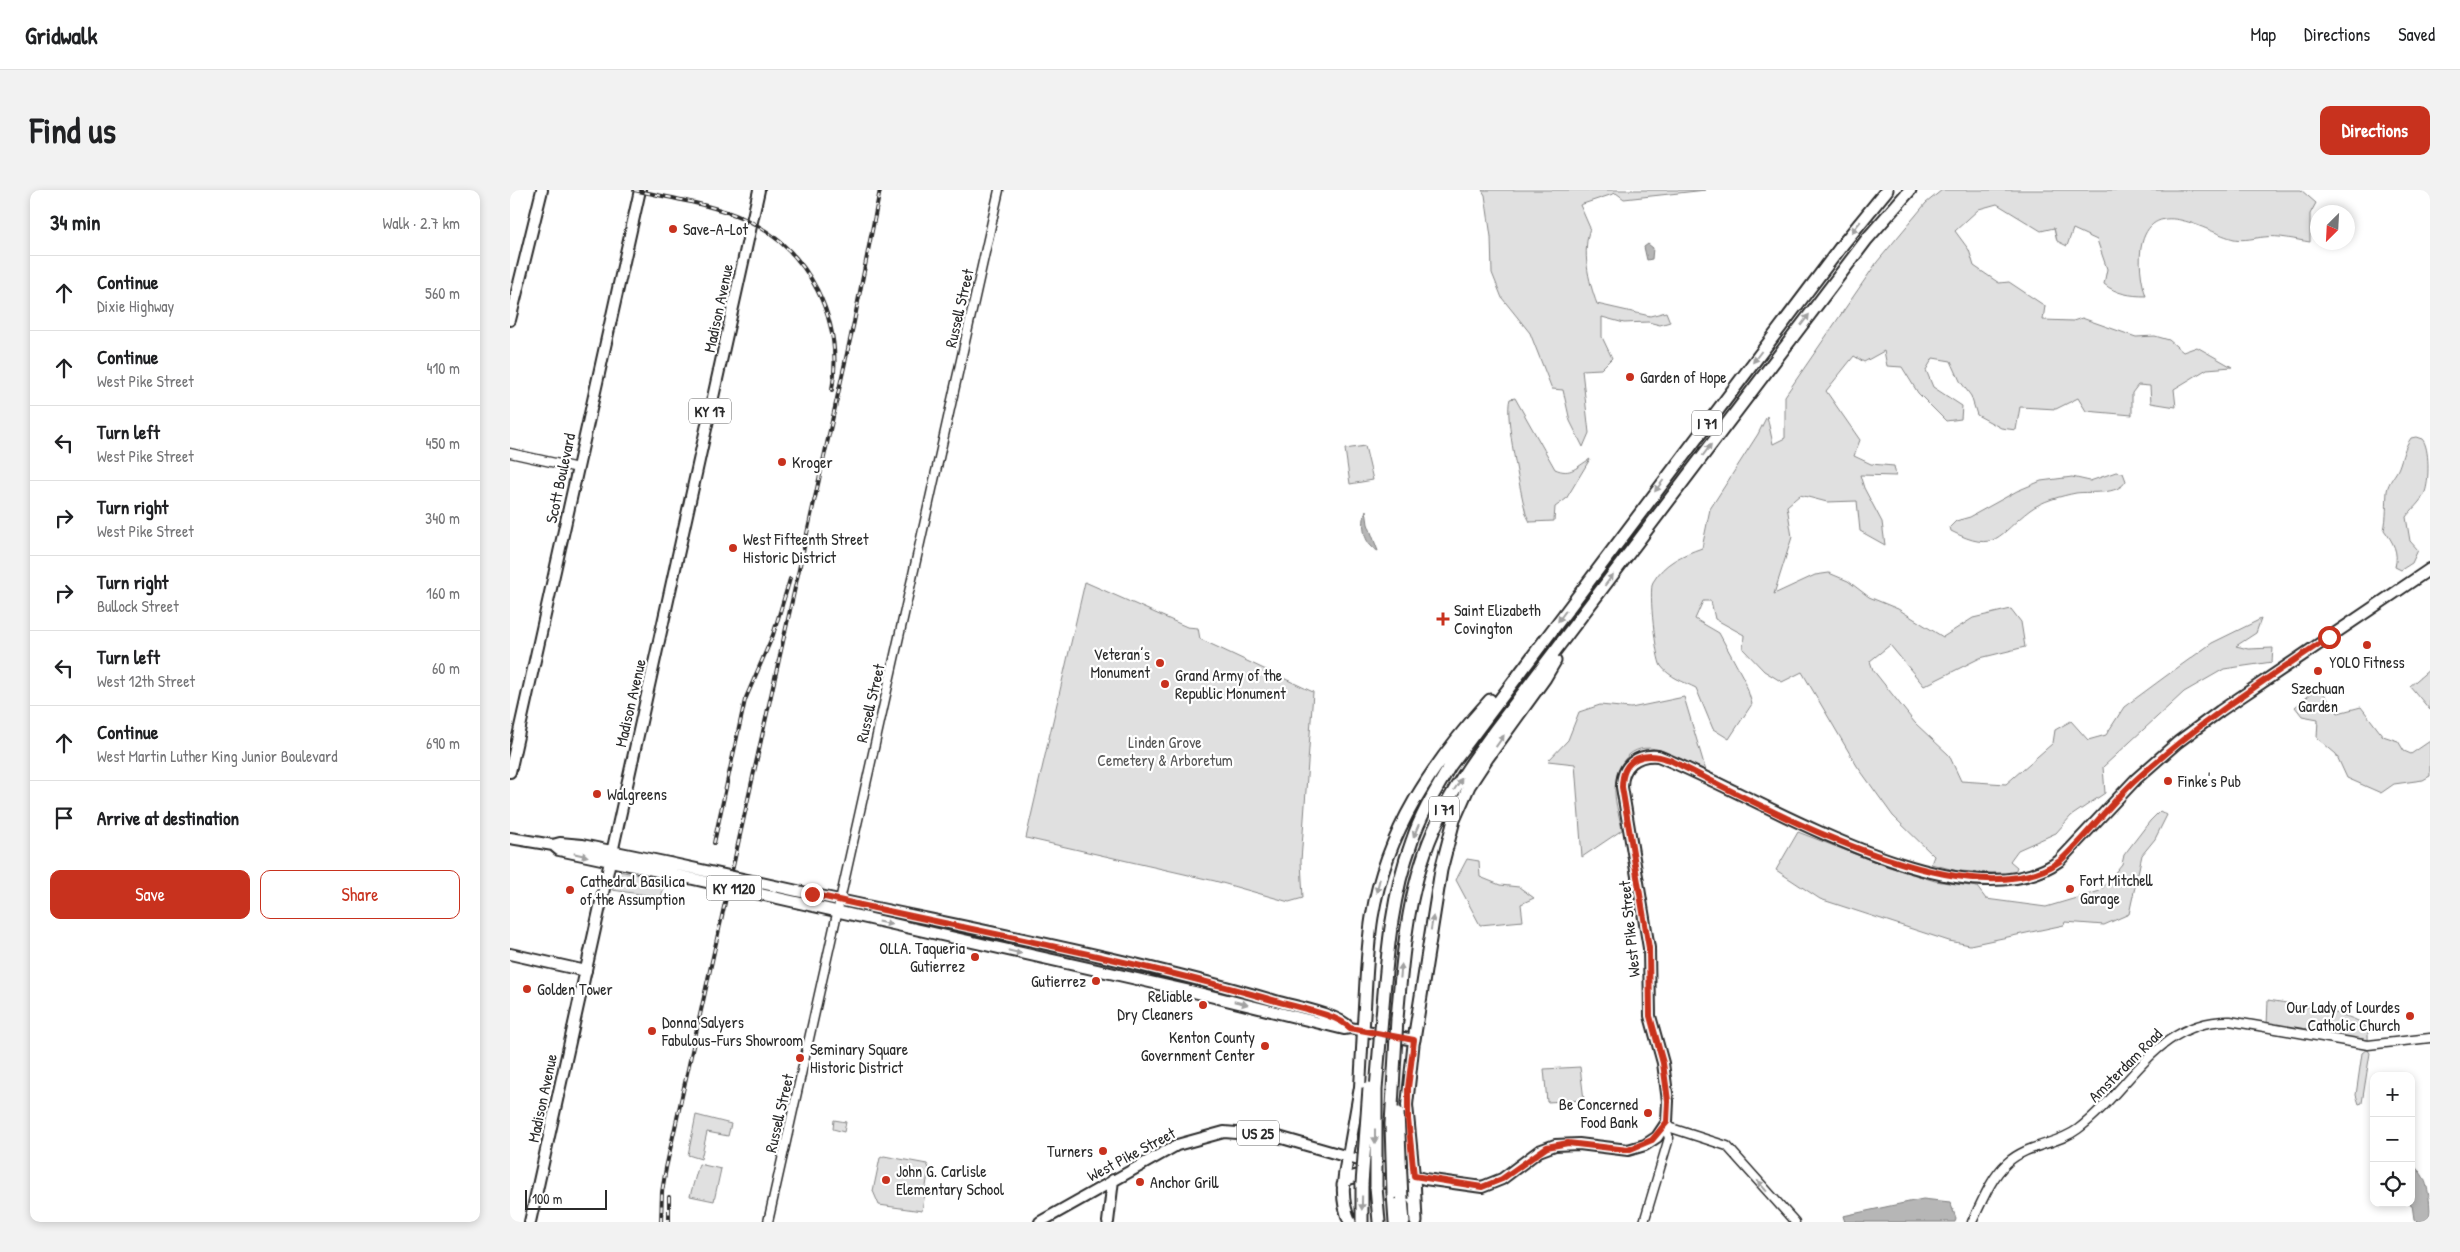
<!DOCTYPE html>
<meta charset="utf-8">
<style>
body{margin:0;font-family:"Patrick Hand",sans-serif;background:#f2f2f2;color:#202124}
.controls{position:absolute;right:15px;bottom:15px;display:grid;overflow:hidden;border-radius:10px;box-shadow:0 2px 8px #0003}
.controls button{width:45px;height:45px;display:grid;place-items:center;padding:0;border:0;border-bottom:1px solid #e0e0e0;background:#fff;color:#202124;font:25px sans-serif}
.compass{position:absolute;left:1800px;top:15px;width:45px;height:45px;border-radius:50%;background:#fff;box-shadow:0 2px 8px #0003;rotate:204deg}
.scale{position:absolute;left:15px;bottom:12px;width:82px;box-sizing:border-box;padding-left:5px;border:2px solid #2b2b2b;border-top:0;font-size:14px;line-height:18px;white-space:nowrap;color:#2b2b2b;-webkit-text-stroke:4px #fff;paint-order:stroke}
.stop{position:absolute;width:15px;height:15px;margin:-11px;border:4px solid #c8321e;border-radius:50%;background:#fff}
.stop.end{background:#c8321e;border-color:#fff;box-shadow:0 1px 5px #0008}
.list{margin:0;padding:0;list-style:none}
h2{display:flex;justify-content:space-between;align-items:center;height:65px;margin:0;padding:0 20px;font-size:21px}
h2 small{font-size:16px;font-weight:400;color:#757577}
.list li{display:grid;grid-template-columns:32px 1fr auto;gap:15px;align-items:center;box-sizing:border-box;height:75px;padding:0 20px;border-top:1px solid #e0e0e0}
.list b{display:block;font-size:19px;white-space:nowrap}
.list p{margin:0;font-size:16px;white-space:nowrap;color:#757577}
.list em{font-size:16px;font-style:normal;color:#757577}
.actions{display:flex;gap:10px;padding:15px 20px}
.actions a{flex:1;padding:11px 0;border:1px solid #c8321e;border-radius:10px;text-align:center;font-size:18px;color:#c8321e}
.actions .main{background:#c8321e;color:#fff}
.icon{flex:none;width:28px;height:28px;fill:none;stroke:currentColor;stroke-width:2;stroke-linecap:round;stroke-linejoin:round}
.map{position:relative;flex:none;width:1920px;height:1032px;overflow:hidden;border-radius:10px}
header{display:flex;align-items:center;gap:30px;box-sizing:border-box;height:70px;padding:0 25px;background:#fff;border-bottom:1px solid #e0e0e0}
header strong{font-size:24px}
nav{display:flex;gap:28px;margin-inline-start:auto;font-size:18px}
.intro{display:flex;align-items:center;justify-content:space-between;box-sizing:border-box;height:120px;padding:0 30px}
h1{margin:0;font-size:35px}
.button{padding:12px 22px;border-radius:10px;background:#c8321e;color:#fff;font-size:18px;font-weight:700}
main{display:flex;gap:30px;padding:0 30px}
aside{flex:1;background:#fff;border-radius:10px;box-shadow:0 2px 8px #0003}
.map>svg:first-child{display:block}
.green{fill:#e0e0e0;stroke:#868686}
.water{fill:#b6b6b6;stroke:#7e7e7e}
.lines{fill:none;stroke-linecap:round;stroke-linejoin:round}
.minor-casing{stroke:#2b2b2b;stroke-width:11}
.major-casing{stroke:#2b2b2b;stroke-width:14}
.highway-casing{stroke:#2b2b2b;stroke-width:15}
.minor{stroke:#fff;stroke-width:8}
.major{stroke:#fff;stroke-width:10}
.highway{stroke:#fff;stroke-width:11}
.rail-casing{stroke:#2b2b2b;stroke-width:4}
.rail{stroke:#fff;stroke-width:2;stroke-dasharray:5.5;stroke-linecap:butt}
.major-bridge-casing{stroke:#2b2b2b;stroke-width:14;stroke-linecap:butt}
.highway-bridge-casing{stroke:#2b2b2b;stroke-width:15;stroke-linecap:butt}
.major-bridge{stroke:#fff;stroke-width:10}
.highway-bridge{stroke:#fff;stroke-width:11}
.oneway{fill:#a0a0a0}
.route{stroke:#c8321e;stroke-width:6}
.poi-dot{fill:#c8321e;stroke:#fff;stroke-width:2}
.labels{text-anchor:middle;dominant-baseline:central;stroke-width:4.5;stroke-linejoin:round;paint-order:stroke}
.shield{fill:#fff;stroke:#6b6b6b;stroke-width:1}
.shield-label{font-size:15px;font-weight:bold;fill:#2b2b2b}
.poi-label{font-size:16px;fill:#2b2b2b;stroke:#fff;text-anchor:start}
.street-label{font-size:16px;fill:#2b2b2b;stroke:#fff}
.park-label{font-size:16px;fill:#585858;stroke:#fff}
</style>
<header>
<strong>Gridwalk</strong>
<nav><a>Map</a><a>Directions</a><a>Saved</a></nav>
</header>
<div class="intro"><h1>Find us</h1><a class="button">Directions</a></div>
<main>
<aside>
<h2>34 min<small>Walk · 2.7 km</small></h2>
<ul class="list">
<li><svg class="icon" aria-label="ahead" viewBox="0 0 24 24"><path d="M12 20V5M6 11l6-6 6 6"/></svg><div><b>Continue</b><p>Dixie Highway</p></div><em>560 m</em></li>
<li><svg class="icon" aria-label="ahead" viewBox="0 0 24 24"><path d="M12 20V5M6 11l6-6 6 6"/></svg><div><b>Continue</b><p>West Pike Street</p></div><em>410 m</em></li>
<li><svg class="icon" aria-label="left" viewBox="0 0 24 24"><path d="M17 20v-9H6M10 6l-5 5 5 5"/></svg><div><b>Turn left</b><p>West Pike Street</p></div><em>450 m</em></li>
<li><svg class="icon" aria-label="right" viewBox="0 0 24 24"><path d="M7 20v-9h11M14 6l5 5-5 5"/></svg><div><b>Turn right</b><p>West Pike Street</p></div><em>340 m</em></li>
<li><svg class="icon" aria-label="right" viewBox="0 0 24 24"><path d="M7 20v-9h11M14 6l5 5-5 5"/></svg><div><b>Turn right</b><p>Bullock Street</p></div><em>160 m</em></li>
<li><svg class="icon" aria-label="left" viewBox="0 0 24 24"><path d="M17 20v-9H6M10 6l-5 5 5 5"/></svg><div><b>Turn left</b><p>West 12th Street</p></div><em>60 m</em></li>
<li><svg class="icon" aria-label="ahead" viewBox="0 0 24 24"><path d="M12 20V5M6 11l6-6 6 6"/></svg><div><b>Continue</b><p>West Martin Luther King Junior Boulevard</p></div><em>690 m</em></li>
<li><svg class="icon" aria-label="arrive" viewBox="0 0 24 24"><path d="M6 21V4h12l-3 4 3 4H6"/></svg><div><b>Arrive at destination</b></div></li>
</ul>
<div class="actions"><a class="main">Save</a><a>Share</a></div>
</aside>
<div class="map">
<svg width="1920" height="1032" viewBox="0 0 1920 1032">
<rect width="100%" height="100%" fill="#fff"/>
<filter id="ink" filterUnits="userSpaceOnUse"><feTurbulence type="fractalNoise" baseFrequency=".02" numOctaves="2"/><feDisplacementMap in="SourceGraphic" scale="10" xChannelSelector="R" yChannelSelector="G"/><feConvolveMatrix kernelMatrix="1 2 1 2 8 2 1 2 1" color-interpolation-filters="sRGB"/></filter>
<g filter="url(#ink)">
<!-- green -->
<path class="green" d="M972,0h224l-82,9 -8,-6 -36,12 10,23c-8,24 -2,52 7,76l53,12 16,-4 4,10 -10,3 -12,-3 -24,1 -22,-6v20l10,21 -11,11 -19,1 7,63 -6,14 -13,-26 -7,-31 -11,-1 -22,-56 -28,-35 -10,-25 -1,-36 -6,-42z
M1432,0h359l15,13 -6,11v28c-14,-2 -31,-7 -46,-5 -10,1 -19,4 -30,2 -29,-7 -79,-44 -92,4 -4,15 -1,39 4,53 -15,0 -30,-2 -42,-12l3,-15 -10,-29 -24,-11 -6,17 -10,-5 -3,-13 -13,3 -44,-27 -18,5 -24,22 14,19 5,16 25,17 10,-1 36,24 -2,14 30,1 9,-3 54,19 19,-1 14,4 14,12 14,-5 35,20 -25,2 -33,20 2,18 -25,-4 -1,-17 -12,-1 -6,8v22l-46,-4 -8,-13 -22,11 -36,-2 -4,23 -15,-2 -24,-13 -6,-19 -11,-15 -9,-20 -18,-3 -7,12 7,17 29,19 -1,13 -15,2 -28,-28 -16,-26 -15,-1 -3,-15 -20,11 -10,-6 -28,35 34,49 -6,16 17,8 23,2 2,10 -36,-1 4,13 18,34 3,23 -25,-14 -3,-30 -30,1 -27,-7 -13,11 5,31 -18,57 41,-19 14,-2 19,8 21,16 29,12 45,28 30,-19 38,-9 10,13 4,25 -45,11 -56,28 -34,-41 -20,16 3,9 42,53 34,32 12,26 45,3 47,-41 2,-13 16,-9 17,19 18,-5 18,-28 42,-31 46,-33 49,-24 -5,14 -20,13 12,3 25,-1 -1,14 -48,7 -40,23 -81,75 2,26 -34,23 -15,17 -38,17 -8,11 7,6 -3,7 -56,-3 -27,-7 3,-8 -41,-40 -36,-50 -55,-94 -20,10 -18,-11 -21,-22 1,-14 -29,-16 -4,-18h-8l-8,18 24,14 26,48 7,23 -23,35 -16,-10 -17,-41c-12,-6 -27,-11 -35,-22 -5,-7 -13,-76 -8,-84 11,-19 29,-27 49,-34l8,-39 48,-75 9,-18 6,28 12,-6v-42l92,-134 49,-59z
M1005,208l40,71c16,7 21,-2 35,-10l-24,40 -11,8 -1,14 -24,1 -4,-8c-5,-21 -22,-99 -16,-115z
M1906,247l6,2c8,8 7,43 3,53 -3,9 -14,18 -19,25l4,24 8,9 -6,13 -11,7 -6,-3c4,-15 -2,-25 -11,-37 3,-13 2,-26 3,-39 1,-9 9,-16 12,-24 4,-11 5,-19 12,-29z
M855,256l8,34 -23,4 -5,-35z
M1606,282l7,1 3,8c-9,15 -35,10 -50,12 -15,3 -34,8 -46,17 -32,24 -33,45 -79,21l-1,-4 6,-6 14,-4 47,-26 24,-10 31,-4 18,4z
M575,392l102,45 11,1 2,11 113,53 -12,169 2,37 -14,4 -74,-21 -189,-43z
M1920,479v41l-20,-24z
M1809,497l19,26 23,-6 22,29 15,5 6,10 7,3 19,-13v35l-7,4 -29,4 -13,9 -34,-15 -11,-24 -19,-16 1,-19 -16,-3 -7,-9z
M1174,507l22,74c-15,-7 -30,-16 -46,-21 -30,-9 -45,15 -45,42 0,12 5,26 7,38l-40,27 -7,-93 -27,-3 20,-21 11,-28 21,-7 31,3z
M1650,621l7,4 -12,24 -13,16 -13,59 -25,11 -39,-3 -1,3 -94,20 -21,-4 -129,-42 -44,-29 22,-38 88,34 49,15 42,6 9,12 60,8 54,-16 22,-27 2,-9 26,-34z
M957,669l12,2 1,16 20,8 19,2 15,11 -13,6 2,17 -43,4 -24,-45z
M108,681l48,9 -5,17 -49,-7z
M364,724l21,3 42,10 -20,-2z
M492,754l22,2 140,32 -23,-2z
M1758,810c18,3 87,13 97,26 4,5 3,12 3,19l-101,-19z
M1857,859l3,4 -8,50 -3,1 -3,-9 6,-42z
M1070,877l4,33 -37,2 -3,-33z
M186,925l35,9 -3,12 -21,-4 -6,27 -13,-4z
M324,930l12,2 -2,10 -11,-3z
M374,966l43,8 2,4 -7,43 -43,-6 -6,-14 7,-33z
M189,974l22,5 -7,32 -24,-5z"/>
<!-- water -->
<path class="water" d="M1138,54l5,4 -1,11 -5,1 -3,-13z
M856,320l2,14 10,27c-15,-7 -17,-26 -12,-41z
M1905,977c15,12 15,36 15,55h-13l-3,-3 -2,-14 -4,-2h3v-35z
M1413,1009l27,3 6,16 -1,4h-110l-2,-6z"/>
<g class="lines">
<defs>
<path id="minor" d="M0,263l68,15
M1155,936l62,20 68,76
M258,1032l231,-1032
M1134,1032l25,-84 -4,-12
M1462,1032c10,-20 18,-43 35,-59 20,-19 50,-18 71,-34 52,-39 79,-109 152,-108l138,24 62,-7"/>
<path id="major" d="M0,130l32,-130
M0,582l130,-582
M0,648l43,7 7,-2 22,2 87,18
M43,655l6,5 108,23
M292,702c159,35 321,64 477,110 18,5 58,12 70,25
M290,713l394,89 150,37 6,-1 64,12 -7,65 7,71
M0,764l76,17
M838,966l12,-69 3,-57
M20,1032l229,-1032
M530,1032l137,-77 47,-13 51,4 150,43 57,8 20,-8 37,-28 16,-6 24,-1 49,6 17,-5 12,-8 10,-15 1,-21 -5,-38 -13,-47 -1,-68 -27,-161c0,-22 15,-33 36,-31 95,37 305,174 401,105l77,-82 42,-37 42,-31 210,-142
M598,1032l5,-42"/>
<path id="highway" d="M872,827c5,-60 9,-120 30,-176 9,-27 24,-51 38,-75l393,-522 44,-54
M887,829c6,-68 11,-136 41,-198 15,-33 36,-62 57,-91l372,-491 43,-49
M853,840c3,-37 3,-76 9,-113 14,-86 61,-154 118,-217
M904,850l27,-170 13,-50 15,-34 19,-29 57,-79 10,-17
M838,966c-5,23 -8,44 2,66
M904,986l2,46
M833,995l4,-6 10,-3 50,11 7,13
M866,997l3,35
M883,1003l2,29
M892,1009l2,23
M852,1032v-38"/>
</defs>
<!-- minor casing -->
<use href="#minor" class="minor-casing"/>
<!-- major casing -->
<use href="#major" class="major-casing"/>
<!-- highway casing -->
<use href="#highway" class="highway-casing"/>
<!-- minor -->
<use href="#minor" class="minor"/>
<!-- major -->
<use href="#major" class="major"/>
<!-- highway -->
<use href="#highway" class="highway"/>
<defs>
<path id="rail" d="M124,0c36,8 77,14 111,29 65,31 99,102 87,171
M204,653l31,-143 28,-65 17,-56
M159,1007v25
M151,1032l1,-30 4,-24 188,-846 26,-132"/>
</defs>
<!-- rail casing -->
<use href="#rail" class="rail-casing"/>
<!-- rail -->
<use href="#rail" class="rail"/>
<defs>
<path id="major-bridge" d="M159,673l133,29
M157,683l133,30"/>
<path id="highway-bridge" d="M888,923l4,86
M852,994l7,-96
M866,997v-98l6,-72
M883,1003l-2,-69 6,-105"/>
</defs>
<!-- major-bridge casing -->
<use href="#major-bridge" class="major-bridge-casing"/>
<!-- highway-bridge casing -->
<use href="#highway-bridge" class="highway-bridge-casing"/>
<!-- major-bridge -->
<use href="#major-bridge" class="major-bridge"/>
<!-- highway-bridge -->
<use href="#highway-bridge" class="highway-bridge"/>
</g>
<!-- one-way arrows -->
<defs><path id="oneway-solid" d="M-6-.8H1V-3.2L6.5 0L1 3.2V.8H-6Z" transform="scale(1.25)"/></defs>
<g class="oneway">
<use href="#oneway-solid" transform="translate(1346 37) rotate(129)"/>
<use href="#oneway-solid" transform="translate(1295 130) rotate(-53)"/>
<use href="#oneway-solid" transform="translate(1247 167) rotate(127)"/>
<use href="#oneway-solid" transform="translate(1197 260) rotate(-53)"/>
<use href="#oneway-solid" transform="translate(1149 296) rotate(127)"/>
<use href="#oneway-solid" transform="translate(1099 390) rotate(-53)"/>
<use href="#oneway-solid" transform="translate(1052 426) rotate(126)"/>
<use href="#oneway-solid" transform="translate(990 551) rotate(-55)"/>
<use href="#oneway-solid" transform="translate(948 594) rotate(-57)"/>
<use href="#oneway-solid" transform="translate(906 641) rotate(113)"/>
<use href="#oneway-solid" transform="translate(71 665) rotate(13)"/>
<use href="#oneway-solid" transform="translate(868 696) rotate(104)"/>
<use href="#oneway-solid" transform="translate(375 733) rotate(12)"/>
<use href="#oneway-solid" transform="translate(922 733) rotate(-81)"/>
<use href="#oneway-solid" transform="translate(505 762) rotate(13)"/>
<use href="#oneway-solid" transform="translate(891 781) rotate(-85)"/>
<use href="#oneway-solid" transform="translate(731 813) rotate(14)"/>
<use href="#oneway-solid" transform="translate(865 946) rotate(90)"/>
<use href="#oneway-solid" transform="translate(1252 996) rotate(-131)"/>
<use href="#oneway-solid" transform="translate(852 1013) rotate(91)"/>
</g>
</g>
<g class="lines" filter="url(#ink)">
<!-- route -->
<path class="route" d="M302,704c155,36 312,63 464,107 19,6 61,13 74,27l64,12 -6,48v31l6,57 68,11 20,-8 45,-32 21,-4 60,7 24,-10 15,-18 1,-21 -5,-38 -13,-47 -1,-68 -27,-161c0,-31 24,-36 48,-27 87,43 300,165 390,101 28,-26 50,-58 78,-83 59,-54 125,-97 191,-141"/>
</g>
<!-- markers -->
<g class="poi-dot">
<circle cx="163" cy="39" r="5"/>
<circle cx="1120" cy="187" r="5"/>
<circle cx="272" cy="272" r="5"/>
<circle cx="223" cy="358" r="5"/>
<path d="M930.5 421.5h5v5h5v5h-5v5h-5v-5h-5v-5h5z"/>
<circle cx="1857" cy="455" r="5"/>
<circle cx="650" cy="473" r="5"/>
<circle cx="1808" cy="481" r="5"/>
<circle cx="655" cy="494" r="5"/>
<circle cx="1658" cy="591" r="5"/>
<circle cx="87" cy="604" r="5"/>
<circle cx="1560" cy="699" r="5"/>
<circle cx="60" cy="700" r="5"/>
<circle cx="465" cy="767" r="5"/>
<circle cx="586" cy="791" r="5"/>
<circle cx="17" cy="799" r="5"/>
<circle cx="693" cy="815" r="5"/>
<circle cx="1900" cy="826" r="5"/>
<circle cx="142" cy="841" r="5"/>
<circle cx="755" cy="856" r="5"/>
<circle cx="290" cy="868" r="5"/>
<circle cx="1138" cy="923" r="5"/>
<circle cx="593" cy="961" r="5"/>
<circle cx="376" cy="990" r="5"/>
<circle cx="630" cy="992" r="5"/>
</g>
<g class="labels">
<!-- shield labels -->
<g class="shield">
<rect x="179" y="208.5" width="42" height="25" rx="4"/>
<rect x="1182" y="220.5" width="30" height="25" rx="4"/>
<rect x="919" y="606.5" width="30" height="25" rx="4"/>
<rect x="196.5" y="685.5" width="55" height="25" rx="4"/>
<rect x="727" y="930.5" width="42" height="25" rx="4"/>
</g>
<g class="shield-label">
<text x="200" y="221">KY 17</text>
<text x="1197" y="233">I 71</text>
<text x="934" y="619">I 71</text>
<text x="224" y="698">KY 1120</text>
<text x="748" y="943">US 25</text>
</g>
<!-- poi labels -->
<g class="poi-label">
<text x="173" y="39">Save-A-Lot</text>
<text x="1130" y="187">Garden of Hope</text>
<text x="282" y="272">Kroger</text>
<text x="233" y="349">West Fifteenth Street<tspan x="233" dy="18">Historic District</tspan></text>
<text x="944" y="420">Saint Elizabeth<tspan x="944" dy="18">Covington</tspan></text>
<text x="640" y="464" text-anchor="end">Veteran’s<tspan x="640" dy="18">Monument</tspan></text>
<text x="1857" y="472" text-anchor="middle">YOLO Fitness</text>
<text x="665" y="485">Grand Army of the<tspan x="665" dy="18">Republic Monument</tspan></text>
<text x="1808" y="498" text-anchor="middle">Szechuan<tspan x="1808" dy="18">Garden</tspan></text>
<text x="1668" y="591">Finke's Pub</text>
<text x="97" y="604">Walgreens</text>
<text x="1570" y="690">Fort Mitchell<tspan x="1570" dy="18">Garage</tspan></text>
<text x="70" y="691">Cathedral Basilica<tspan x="70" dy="18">of the Assumption</tspan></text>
<text x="455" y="758" text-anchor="end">OLLA. Taqueria<tspan x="455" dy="18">Gutierrez</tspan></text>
<text x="576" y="791" text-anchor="end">Gutierrez</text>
<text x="27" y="799">Golden Tower</text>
<text x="683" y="806" text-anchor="end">Reliable<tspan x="683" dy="18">Dry Cleaners</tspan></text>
<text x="1890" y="817" text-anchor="end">Our Lady of Lourdes<tspan x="1890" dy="18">Catholic Church</tspan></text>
<text x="152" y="832">Donna Salyers<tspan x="152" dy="18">Fabulous-Furs Showroom</tspan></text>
<text x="745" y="847" text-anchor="end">Kenton County<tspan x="745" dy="18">Government Center</tspan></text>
<text x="300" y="859">Seminary Square<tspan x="300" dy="18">Historic District</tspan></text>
<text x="1128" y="914" text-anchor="end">Be Concerned<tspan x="1128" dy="18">Food Bank</tspan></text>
<text x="583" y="961" text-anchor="end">Turners</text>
<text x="386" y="981">John G. Carlisle<tspan x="386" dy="18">Elementary School</tspan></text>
<text x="640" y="992">Anchor Grill</text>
</g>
<!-- street labels -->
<g class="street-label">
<text transform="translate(208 118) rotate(-78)">Madison Avenue</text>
<text transform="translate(449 118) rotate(-77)">Russell Street</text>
<text transform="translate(50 288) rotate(-78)">Scott Boulevard</text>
<text transform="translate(120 513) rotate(-77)">Madison Avenue</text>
<text transform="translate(360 513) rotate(-77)">Russell Street</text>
<text transform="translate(1119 739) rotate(-96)">West Pike Street</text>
<text transform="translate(1615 875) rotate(-45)">Amsterdam Road</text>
<text transform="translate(32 908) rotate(-78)">Madison Avenue</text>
<text transform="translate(269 923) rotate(-77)">Russell Street</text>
<text transform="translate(621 964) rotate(-28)">West Pike Street</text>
</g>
<!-- park labels -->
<g class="park-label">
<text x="655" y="552">Linden Grove<tspan x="655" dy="18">Cemetery &amp; Arboretum</tspan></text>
</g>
</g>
</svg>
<div class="controls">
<button>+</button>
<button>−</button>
<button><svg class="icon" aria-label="locate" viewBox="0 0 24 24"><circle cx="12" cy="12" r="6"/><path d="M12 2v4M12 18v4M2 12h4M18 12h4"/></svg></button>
</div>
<svg class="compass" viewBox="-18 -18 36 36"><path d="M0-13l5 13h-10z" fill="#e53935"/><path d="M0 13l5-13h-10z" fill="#757577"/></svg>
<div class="scale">100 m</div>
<div class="stop" style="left:1819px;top:447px"></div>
<div class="stop end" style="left:302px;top:704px"></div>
</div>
</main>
